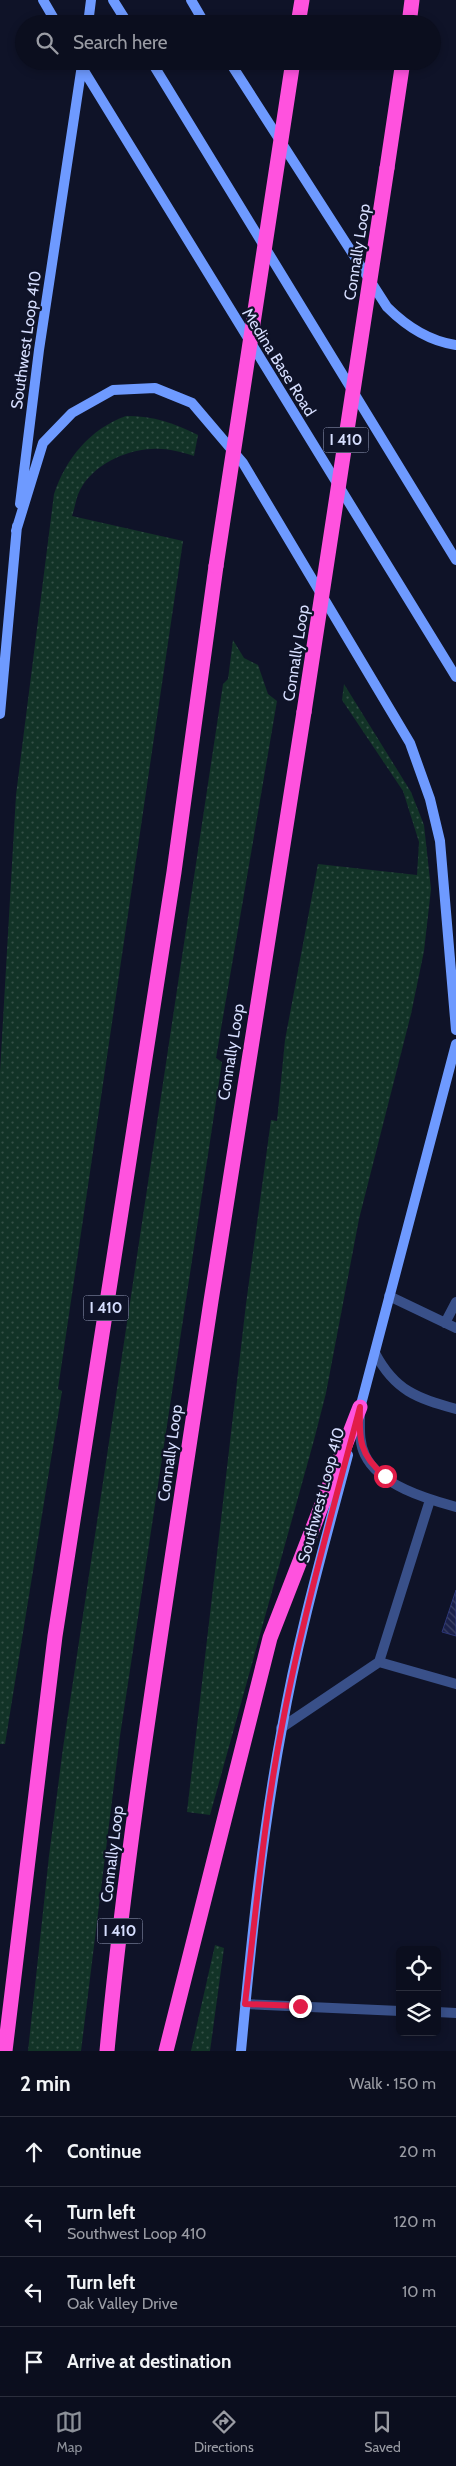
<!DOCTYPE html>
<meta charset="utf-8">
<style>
body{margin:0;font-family:Cabin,sans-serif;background:#191c2b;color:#f1f3f6}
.controls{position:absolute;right:15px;bottom:15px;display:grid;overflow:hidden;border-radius:8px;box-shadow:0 2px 8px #0003}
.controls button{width:45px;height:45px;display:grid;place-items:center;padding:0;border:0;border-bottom:1px solid #2b2e3c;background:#0b0e1e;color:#f1f3f6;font:25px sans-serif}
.stop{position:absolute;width:15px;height:15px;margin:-11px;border:4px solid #e11d48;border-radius:50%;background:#fff}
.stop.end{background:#e11d48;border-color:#fff;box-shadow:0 1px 5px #0008}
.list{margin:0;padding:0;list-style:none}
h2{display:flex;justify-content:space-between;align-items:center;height:65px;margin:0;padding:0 20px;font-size:21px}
h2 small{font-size:16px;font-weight:400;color:#9a9ca4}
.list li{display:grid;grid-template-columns:32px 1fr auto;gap:15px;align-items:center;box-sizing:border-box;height:70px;padding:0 20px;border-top:1px solid #2b2e3c}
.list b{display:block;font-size:19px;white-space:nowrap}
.list p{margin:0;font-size:16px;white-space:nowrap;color:#9a9ca4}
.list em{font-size:16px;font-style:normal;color:#9a9ca4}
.icon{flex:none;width:28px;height:28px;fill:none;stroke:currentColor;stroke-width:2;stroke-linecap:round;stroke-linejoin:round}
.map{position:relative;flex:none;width:456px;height:2051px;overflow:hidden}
.search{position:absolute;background:#0b0e1e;box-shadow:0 2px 8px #0003;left:15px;right:15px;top:15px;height:55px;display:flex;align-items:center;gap:12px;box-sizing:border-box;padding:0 18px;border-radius:28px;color:#9a9ca4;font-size:19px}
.sheet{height:345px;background:#0b0e1e}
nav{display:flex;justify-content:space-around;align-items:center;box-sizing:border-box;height:70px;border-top:1px solid #2b2e3c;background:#0b0e1e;font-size:14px;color:#9a9ca4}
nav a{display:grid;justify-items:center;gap:2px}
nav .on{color:#8c9099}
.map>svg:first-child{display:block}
.grass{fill:url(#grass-dots)}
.building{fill:url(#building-back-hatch);stroke:#2c3677}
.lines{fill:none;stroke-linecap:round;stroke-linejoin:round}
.lane{stroke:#395089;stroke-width:10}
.street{stroke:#395089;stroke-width:10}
.secondary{stroke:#6e9aff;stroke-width:10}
.highway{stroke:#ff52de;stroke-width:15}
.highway-bridge{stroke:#ff52de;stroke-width:15}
.route{stroke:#e11d48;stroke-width:6}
.labels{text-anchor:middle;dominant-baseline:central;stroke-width:4.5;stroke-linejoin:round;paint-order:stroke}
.shield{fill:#0f1328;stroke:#9ba2be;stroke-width:1}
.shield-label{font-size:15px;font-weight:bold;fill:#d7dfff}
.street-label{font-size:16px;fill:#d7dfff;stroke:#0f1328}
</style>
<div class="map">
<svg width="456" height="2051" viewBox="0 0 456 2051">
<defs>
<pattern id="grass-dots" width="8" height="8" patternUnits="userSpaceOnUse" patternTransform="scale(1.25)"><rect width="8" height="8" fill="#123327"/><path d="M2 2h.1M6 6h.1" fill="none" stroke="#345047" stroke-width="1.8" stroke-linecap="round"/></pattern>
<pattern id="building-back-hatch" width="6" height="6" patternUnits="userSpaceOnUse" patternTransform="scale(1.25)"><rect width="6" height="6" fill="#1b214a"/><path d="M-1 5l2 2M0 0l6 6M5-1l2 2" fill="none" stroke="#3b4165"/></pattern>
</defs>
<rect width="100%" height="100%" fill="#0f1328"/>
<!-- grass -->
<path class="grass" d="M126,416c28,0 48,7 72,19l-4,21c-13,-4 -28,-8 -42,-7 -27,1 -59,16 -72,41 -4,7 -5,18 -8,26l111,25 -125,848 4,2 -57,353h-5v-672l16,-277 38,-301c12,-36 36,-65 72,-78z
M233,640l11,18 14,7 10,29 9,7 -61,357 6,4 -102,674 -39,315h-53l21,-195 14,-108 160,-1064 5,-5z
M344,684l67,108 13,33 7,64 -7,62 -13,63 -52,205 -33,174 -12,47 -104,375 -23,-3 59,-508 25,-184 6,1 8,-81 33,-176 99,11 2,-33 -16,-51 -61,-91z
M215,1945l9,3 -14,103h-19z"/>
<!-- building -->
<path class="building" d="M456,1590v46l-14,-4z"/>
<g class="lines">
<!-- lane -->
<path class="lane" d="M389,1296l67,32
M445,1323l11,-21
M375,1353c20,38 42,45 81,56
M360,1417c0,12 -1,26 5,38 14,30 62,44 91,52
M379,1662l77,22
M281,1728l98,-66 51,-162"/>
<!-- street -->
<path class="street" d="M245,2004l155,7
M437,2012l19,1"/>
<!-- secondary -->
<path class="secondary" d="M43,0l14,24
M113,0l15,24
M191,0l14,24
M88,24l3,-24
M78,61l378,616
M151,61l305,499
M229,61l158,246c19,19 41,34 69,38
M20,504l19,-154 43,-285
M16,531l27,-88 29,-30 41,-23 42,-2 37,15 51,60 167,280 20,56 10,42 16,189
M0,714l17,-188
M359,1412l97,-368
M241,2051c10,-108 21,-217 41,-323 16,-92 42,-182 66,-273"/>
<!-- highway -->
<path class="highway" d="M298,24l4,-24
M409,24l3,-24
M387,168l16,-107
M5,2051l50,-415 119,-764 42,-306
M107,2051c17,-181 45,-360 72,-539 40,-267 82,-534 125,-800
M166,2051l104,-413 90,-231"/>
<!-- highway-bridge -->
<path class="highway-bridge" d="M216,566l77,-505
M304,712l83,-544"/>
</g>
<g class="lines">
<!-- route -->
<path class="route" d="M300,2006l-55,-2c11,-93 19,-186 37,-278 20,-107 50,-213 78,-319 -1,32 -1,48 25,69"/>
</g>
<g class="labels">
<!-- shield labels -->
<g class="shield">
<rect x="323.5" y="427.5" width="45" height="25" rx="4"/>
<rect x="83.5" y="1295.5" width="45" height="25" rx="4"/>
<rect x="97.5" y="1918.5" width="45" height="25" rx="4"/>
</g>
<g class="shield-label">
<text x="346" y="440">I 410</text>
<text x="106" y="1308">I 410</text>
<text x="120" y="1931">I 410</text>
</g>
<!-- street labels -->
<g class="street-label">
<text transform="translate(357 252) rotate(-81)">Connally Loop</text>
<text transform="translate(26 340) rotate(-82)">Southwest Loop 410</text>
<text transform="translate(279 362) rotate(58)">Medina Base Road</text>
<text transform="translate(296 653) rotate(-81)">Connally Loop</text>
<text transform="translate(231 1052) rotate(-81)">Connally Loop</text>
<text transform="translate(170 1453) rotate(-82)">Connally Loop</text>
<text transform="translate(321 1495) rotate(-75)">Southwest Loop 410</text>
<text transform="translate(112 1854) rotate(-83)">Connally Loop</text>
</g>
</g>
</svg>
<div class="controls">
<button><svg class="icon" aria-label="locate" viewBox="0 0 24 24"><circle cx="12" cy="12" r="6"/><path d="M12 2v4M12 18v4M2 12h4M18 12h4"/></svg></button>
<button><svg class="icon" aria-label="layers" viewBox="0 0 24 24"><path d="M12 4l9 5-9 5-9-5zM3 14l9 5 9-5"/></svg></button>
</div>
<div class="stop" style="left:385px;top:1476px"></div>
<div class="stop end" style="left:300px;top:2006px"></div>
<div class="search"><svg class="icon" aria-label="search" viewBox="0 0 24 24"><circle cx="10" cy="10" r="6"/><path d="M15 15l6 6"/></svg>Search here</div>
</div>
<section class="sheet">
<h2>2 min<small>Walk · 150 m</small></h2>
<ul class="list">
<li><svg class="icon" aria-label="ahead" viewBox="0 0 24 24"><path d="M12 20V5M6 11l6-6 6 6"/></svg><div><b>Continue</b></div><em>20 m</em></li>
<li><svg class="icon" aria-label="left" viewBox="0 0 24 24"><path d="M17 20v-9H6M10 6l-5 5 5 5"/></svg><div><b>Turn left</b><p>Southwest Loop 410</p></div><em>120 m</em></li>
<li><svg class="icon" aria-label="left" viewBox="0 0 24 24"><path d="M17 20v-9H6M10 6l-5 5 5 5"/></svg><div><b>Turn left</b><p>Oak Valley Drive</p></div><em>10 m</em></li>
<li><svg class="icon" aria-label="arrive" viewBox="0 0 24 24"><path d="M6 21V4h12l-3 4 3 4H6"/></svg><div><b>Arrive at destination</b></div></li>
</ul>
</section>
<nav>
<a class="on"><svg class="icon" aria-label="map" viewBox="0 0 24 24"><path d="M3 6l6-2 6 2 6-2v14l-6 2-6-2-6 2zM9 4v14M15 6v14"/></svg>Map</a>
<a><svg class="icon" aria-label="directions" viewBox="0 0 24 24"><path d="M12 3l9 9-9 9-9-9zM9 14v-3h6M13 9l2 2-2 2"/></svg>Directions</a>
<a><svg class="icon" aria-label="saved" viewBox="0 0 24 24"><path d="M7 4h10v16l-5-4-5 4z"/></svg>Saved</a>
</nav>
